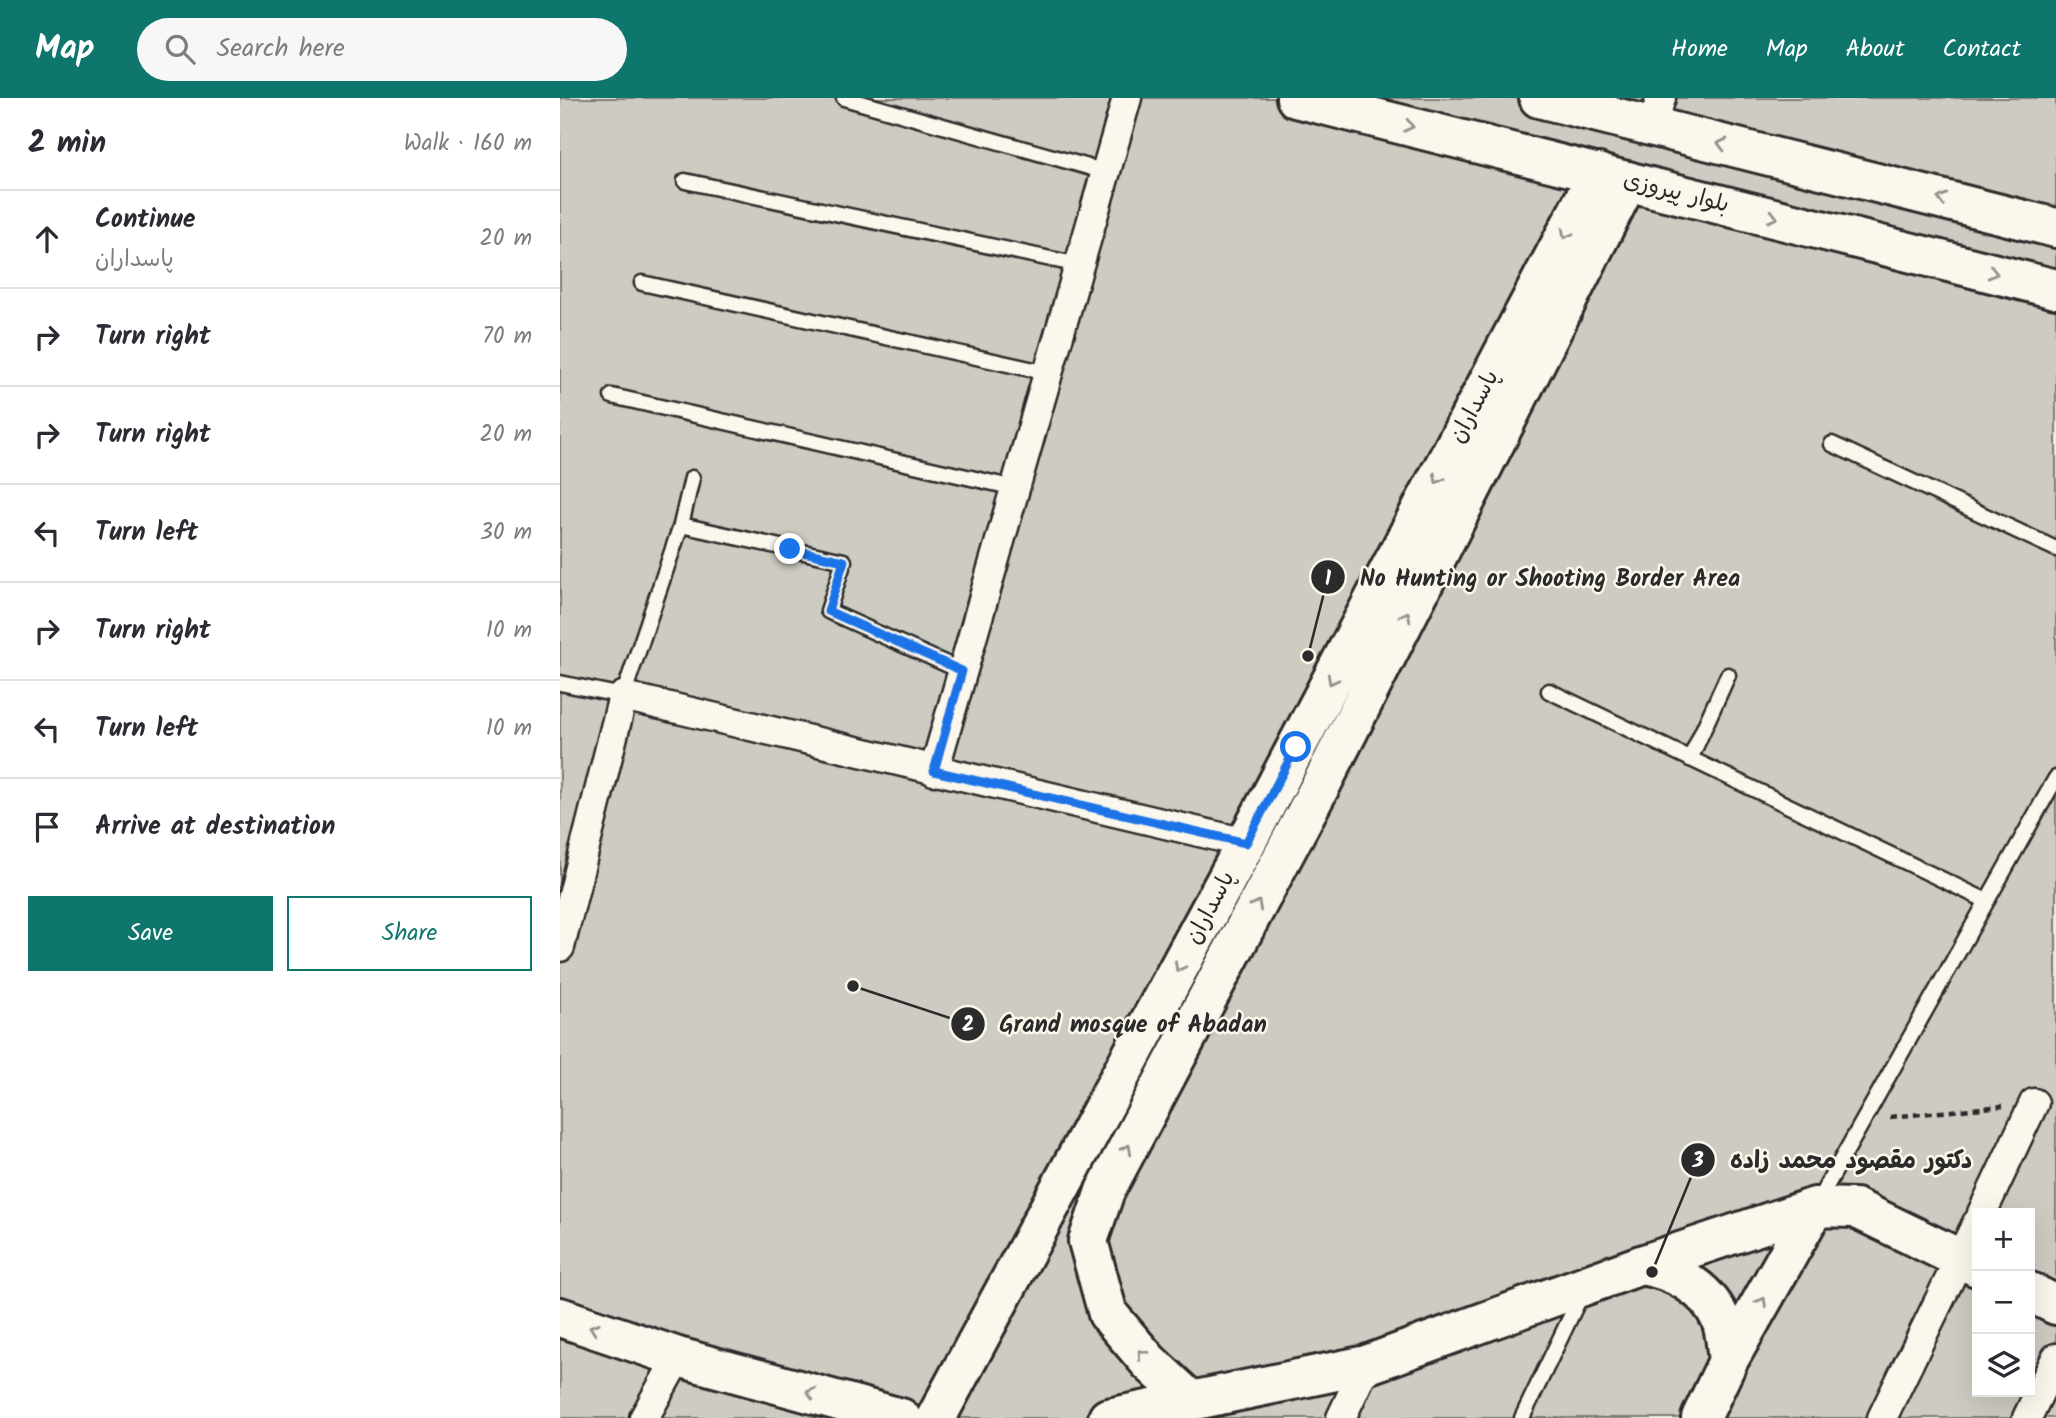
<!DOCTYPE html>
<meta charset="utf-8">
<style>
body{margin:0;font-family:Kalam,"Playpen Sans Arabic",sans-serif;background:#f7f7f7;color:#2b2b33}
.controls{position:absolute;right:21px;bottom:21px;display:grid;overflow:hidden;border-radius:0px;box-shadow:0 7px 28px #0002}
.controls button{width:63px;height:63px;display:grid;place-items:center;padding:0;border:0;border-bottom:2px solid #e1e1e2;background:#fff;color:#2b2b33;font:35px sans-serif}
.stop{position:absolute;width:21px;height:21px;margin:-16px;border:5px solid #1a73e8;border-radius:50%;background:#fff}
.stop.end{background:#1a73e8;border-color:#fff;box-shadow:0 2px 7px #0008}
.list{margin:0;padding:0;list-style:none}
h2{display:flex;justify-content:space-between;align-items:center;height:91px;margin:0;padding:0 28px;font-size:30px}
h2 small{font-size:23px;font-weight:400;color:#7c7c81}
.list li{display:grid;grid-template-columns:46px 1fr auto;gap:21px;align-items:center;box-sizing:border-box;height:98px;padding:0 28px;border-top:2px solid #e1e1e2}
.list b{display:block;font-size:26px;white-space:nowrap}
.list p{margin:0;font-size:23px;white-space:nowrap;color:#7c7c81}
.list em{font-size:23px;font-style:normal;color:#7c7c81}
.actions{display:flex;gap:14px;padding:21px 28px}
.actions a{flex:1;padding:16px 0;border:2px solid #0f766e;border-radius:0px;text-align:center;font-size:24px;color:#0f766e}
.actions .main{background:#0f766e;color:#fff}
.icon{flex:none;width:38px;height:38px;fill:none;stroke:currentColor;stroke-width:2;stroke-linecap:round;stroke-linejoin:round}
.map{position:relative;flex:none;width:1496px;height:1320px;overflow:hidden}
header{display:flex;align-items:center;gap:42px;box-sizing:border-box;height:98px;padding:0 35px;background:#0f766e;color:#fff}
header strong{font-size:33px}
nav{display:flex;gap:38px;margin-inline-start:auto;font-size:24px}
.search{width:490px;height:63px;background:#f7f7f7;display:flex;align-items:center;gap:18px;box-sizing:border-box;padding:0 24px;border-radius:38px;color:#7c7c81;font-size:26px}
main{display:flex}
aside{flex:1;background:#fff}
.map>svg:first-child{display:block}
.green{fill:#cecbc2;stroke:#7c7b76;stroke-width:2;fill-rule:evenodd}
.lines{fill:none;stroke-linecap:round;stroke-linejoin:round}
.lane-casing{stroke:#2b2b2b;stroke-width:19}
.street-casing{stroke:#2b2b2b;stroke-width:33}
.secondary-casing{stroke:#2b2b2b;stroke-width:44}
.primary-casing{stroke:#2b2b2b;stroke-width:44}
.path{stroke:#2b2b2b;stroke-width:4.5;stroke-dasharray:7 5;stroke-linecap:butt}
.lane{stroke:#fbf7ec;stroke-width:14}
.street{stroke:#fbf7ec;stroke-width:28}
.secondary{stroke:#fbf7ec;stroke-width:38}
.primary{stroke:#fbf7ec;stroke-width:38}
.oneway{stroke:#93918c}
.route{stroke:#1a73e8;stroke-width:9}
.labels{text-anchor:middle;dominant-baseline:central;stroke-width:5;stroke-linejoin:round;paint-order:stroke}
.street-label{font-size:23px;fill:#2b2b2b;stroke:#fbf7ec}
.leader{fill:none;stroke:#2b2b2b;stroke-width:2.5}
.callout-dot{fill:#2b2b2b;stroke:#fbf7ec;stroke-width:2.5}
.mark-label{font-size:21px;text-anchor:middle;font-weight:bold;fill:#fff}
.callout-label{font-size:24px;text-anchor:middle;font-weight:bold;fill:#2b2b2b;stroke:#fbf7ec;stroke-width:5;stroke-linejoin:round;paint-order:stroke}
</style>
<header>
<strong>Map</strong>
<div class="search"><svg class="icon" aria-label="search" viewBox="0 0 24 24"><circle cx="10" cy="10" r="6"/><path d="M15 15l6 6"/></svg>Search here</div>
<nav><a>Home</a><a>Map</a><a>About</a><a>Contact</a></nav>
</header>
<main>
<aside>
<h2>2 min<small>Walk · 160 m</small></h2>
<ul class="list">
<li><svg class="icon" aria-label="ahead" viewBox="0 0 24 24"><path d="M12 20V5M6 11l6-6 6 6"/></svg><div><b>Continue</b><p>پاسداران</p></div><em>20 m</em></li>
<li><svg class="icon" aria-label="right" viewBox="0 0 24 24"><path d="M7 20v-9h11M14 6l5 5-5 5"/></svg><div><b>Turn right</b></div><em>70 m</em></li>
<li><svg class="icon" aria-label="right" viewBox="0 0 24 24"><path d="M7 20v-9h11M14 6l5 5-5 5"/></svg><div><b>Turn right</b></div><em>20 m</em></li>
<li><svg class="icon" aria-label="left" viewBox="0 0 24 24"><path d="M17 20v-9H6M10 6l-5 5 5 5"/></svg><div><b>Turn left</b></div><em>30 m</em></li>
<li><svg class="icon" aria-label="right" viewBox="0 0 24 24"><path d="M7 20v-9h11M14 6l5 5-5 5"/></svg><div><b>Turn right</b></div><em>10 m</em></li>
<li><svg class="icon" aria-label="left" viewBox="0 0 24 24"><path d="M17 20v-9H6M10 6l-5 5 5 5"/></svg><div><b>Turn left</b></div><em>10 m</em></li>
<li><svg class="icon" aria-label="arrive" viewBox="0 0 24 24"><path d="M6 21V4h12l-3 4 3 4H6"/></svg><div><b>Arrive at destination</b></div></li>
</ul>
<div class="actions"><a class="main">Save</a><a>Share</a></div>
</aside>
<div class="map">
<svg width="1496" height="1320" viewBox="0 0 1496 1320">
<rect width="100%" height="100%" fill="#eeebe0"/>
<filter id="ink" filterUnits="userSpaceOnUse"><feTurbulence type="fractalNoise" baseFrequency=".0143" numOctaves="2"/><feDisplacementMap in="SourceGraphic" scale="14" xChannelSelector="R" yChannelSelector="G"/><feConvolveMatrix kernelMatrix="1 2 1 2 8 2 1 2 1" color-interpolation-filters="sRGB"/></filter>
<g filter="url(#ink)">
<!-- green -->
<path class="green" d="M0,0h1496v1320h-1496zM1417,1115h53v179h-53z"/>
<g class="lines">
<defs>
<path id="lane" d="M284,0l262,74
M125,83l394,84
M82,185l406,90
M52,298l403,92
M1272,346l224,105
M121,427l163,36 -16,50 134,60
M0,585l63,13 58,-171 11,-47
M989,593l438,210
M1130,661l38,-84
M1257,1105l239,-425
M962,1320l60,-125"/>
<path id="street" d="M1092,28l9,-28
M374,673l193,-673
M0,849l63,-251 623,147
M1422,1115l52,-110
M84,1320l34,-61
M781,1320l25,-53
M1322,1320l95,-195
M1467,1320l29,-60"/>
<path id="secondary" d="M1081,1167c32,5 65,22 79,53 6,12 6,30 8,43
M1470,1194l26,13
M0,1219l118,40 223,61
M631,1303l-42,-39 -41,-48 -20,-73 17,-50 218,-410 305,-600
M376,1320l310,-575 352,-670
M548,1320l258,-53 275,-100 174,-58 40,1 122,59
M1141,1320l27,-57 87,-154"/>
<path id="primary" d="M736,0l760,191
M979,0l517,130"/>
</defs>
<!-- lane casing -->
<use href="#lane" class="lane-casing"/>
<!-- street casing -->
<use href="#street" class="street-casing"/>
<!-- secondary casing -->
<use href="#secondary" class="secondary-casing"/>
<!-- primary casing -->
<use href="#primary" class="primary-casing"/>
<!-- path -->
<path class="path" d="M1330,1019l113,-11"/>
<!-- lane -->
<use href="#lane" class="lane"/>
<!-- street -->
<use href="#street" class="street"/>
<!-- secondary -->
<use href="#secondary" class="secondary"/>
<!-- primary -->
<use href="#primary" class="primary"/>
</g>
<!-- one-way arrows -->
<defs><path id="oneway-chevron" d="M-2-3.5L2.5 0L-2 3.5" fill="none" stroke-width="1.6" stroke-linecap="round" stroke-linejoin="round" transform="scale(1.75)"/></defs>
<g class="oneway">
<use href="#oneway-chevron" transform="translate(849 28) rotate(14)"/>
<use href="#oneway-chevron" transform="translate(1162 46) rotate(-166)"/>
<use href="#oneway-chevron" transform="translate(1382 101) rotate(-166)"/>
<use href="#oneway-chevron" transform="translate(1213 119) rotate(14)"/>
<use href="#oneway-chevron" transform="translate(1006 136) rotate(118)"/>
<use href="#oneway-chevron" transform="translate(1433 175) rotate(14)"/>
<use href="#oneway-chevron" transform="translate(878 381) rotate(118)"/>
<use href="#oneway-chevron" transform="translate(846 518) rotate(-63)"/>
<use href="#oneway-chevron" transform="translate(772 582) rotate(118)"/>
<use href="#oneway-chevron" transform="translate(697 807) rotate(-62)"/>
<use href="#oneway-chevron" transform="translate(619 869) rotate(118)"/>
<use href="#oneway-chevron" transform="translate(567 1051) rotate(-62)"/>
<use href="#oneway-chevron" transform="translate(1202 1204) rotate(-61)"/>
<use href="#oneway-chevron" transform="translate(34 1230) rotate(-161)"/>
<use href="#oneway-chevron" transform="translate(582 1256) rotate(-131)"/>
<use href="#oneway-chevron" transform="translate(251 1295) rotate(-165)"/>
</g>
</g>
<g class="lines" filter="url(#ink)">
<!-- route -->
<path class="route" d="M230,451l54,12 -16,50 134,60 -28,100 312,72 50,-96"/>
</g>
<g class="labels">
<!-- street labels -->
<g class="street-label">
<text transform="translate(1116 95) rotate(14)">بلوار پیروزی</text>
<text transform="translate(915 309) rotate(-62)">پاسداران</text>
<text transform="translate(651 810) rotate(-62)">پاسداران</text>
</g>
</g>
<!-- callouts -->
<path class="leader" d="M748 558L768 479M293 888L408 926M1092 1174L1138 1062"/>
<g class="callout-dot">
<circle cx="748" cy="558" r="7"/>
<circle cx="293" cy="888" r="7"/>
<circle cx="1092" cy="1174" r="7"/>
<circle cx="768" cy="479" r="18"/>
<circle cx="408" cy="926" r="18"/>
<circle cx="1138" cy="1062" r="18"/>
</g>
<g class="mark-label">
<text x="768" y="487">1</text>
<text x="408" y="933">2</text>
<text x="1138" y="1069">3</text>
</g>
<g class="callout-label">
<text x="990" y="488">No Hunting or Shooting Border Area</text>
<text x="573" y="934">Grand mosque of Abadan</text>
<text x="1291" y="1070">دكتور مقصود محمد زاده</text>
</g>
</svg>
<div class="controls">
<button>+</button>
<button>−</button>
<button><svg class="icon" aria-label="layers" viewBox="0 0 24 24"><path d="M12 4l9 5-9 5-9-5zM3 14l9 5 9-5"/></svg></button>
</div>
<div class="stop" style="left:736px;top:649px"></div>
<div class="stop end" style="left:230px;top:451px"></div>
</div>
</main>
